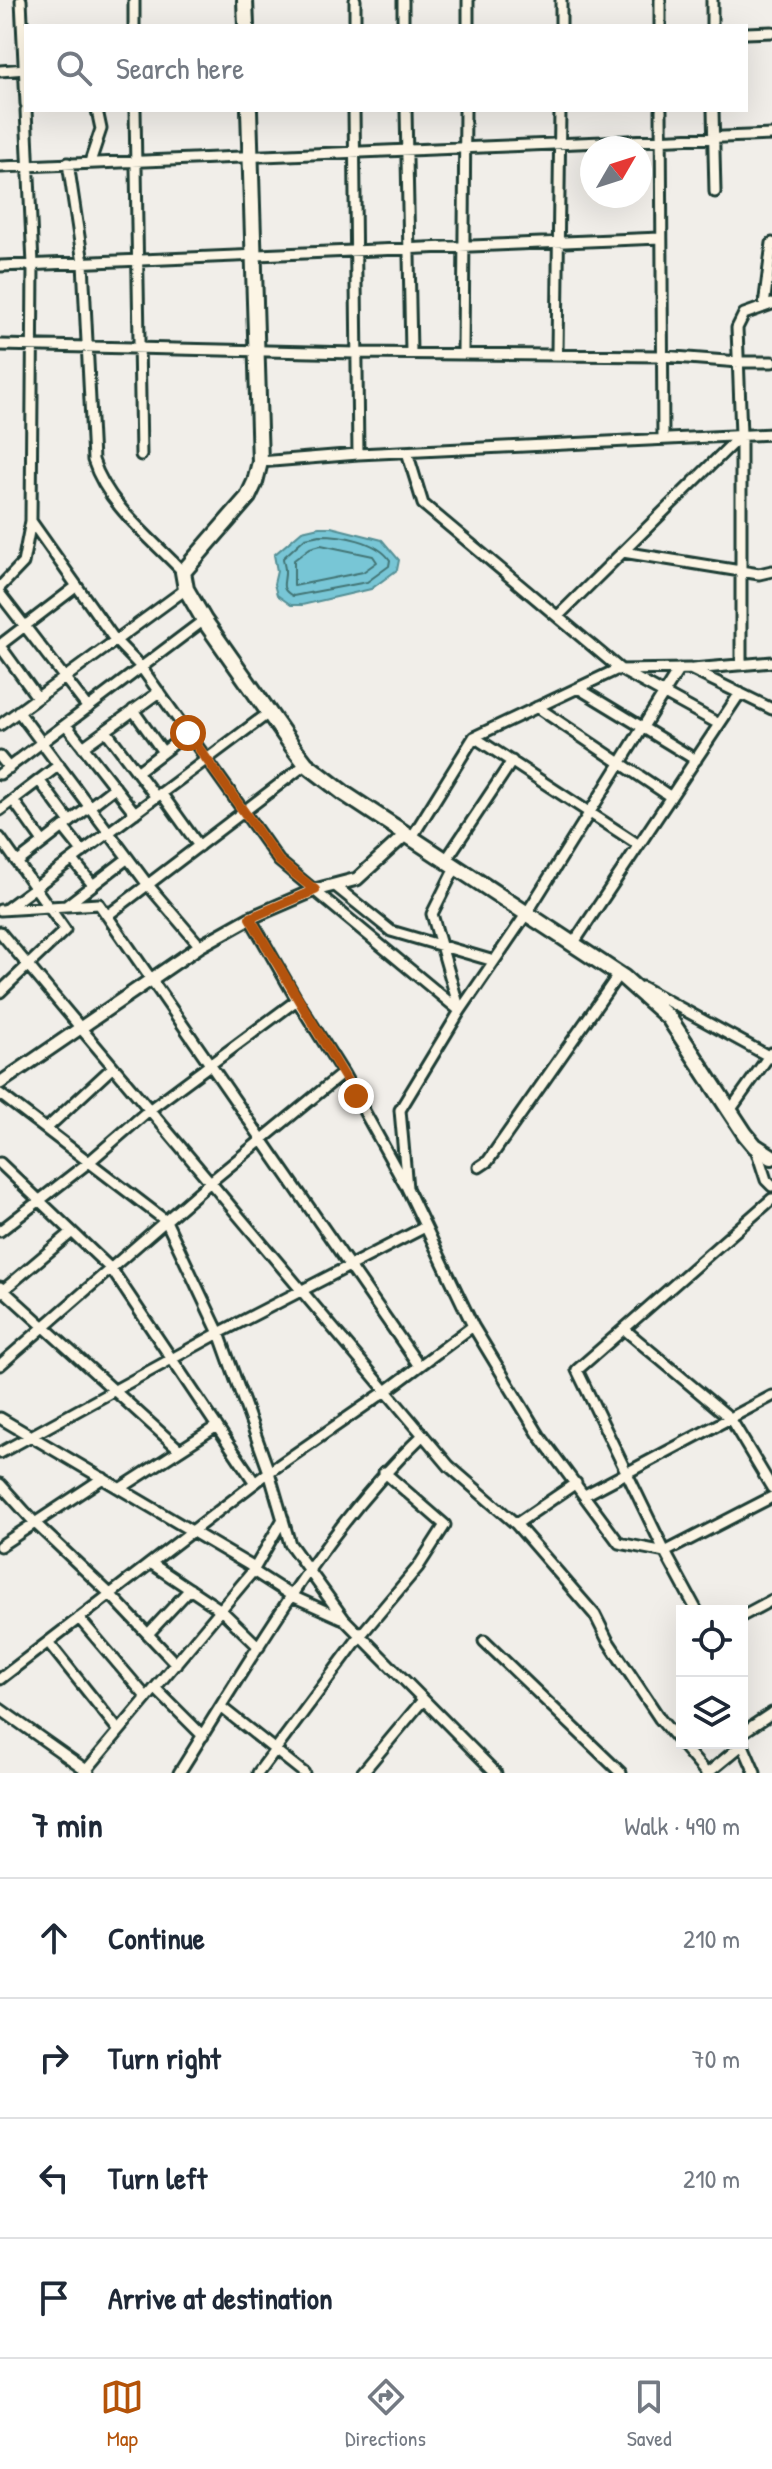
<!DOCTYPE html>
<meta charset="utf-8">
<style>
body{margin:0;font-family:"Patrick Hand",sans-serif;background:#f2f2f3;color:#1f2937}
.controls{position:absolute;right:24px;bottom:24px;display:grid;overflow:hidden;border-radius:0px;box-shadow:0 8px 32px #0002}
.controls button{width:72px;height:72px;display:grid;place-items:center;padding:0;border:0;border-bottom:2px solid #e0e1e3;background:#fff;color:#1f2937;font:40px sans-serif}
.compass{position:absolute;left:580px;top:136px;width:72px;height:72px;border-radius:50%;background:#fff;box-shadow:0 8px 32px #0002;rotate:51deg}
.stop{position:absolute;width:24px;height:24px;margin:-18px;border:6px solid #b45309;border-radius:50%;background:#fff}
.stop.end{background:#b45309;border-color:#fff;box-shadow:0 2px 8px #0008}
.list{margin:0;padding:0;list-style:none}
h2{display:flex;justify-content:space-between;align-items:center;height:104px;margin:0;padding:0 32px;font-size:34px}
h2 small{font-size:26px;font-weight:400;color:#747a83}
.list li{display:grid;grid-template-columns:52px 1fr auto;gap:24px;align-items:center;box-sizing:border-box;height:120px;padding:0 32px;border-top:2px solid #e0e1e3}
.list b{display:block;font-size:30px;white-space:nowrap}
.list em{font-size:26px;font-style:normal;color:#747a83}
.icon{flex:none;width:44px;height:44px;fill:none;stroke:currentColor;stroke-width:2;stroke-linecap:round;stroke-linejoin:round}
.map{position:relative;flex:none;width:772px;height:1773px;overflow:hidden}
.search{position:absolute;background:#fff;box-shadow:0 8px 32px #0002;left:24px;right:24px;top:24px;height:88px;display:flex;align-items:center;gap:20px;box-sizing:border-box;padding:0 28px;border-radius:0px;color:#747a83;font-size:30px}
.sheet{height:584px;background:#fff}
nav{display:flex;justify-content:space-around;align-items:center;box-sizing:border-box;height:112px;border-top:2px solid #e0e1e3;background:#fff;font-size:22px;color:#747a83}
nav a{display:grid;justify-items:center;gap:4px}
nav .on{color:#b45309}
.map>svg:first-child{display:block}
.water{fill:#78c6d6;stroke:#548f95;stroke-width:2}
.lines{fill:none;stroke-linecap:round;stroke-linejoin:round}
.shore{stroke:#437475;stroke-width:2}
.minor-casing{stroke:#1f3d34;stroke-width:15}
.major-casing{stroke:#1f3d34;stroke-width:17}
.highway-casing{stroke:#1f3d34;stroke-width:20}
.minor{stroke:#fcf5e5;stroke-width:9}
.major{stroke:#fcf5e5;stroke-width:11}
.highway{stroke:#fcf5e5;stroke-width:14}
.route{stroke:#b45309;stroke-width:10}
</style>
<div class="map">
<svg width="772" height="1773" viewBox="0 0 772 1773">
<rect width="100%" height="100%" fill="#f1eee9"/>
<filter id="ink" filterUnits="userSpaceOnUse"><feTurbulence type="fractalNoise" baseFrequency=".0125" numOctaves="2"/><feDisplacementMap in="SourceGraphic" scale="16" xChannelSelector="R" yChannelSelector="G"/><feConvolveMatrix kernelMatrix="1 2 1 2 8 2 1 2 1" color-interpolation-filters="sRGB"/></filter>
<g filter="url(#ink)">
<!-- water -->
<path class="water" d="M319,527h12l51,13 17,20 -2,10 -26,19 -69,16h-11l-14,-10 -3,-11 3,-13 -3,-16 28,-24z"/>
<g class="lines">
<!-- shore -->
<path class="shore" d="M320,535c22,0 57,6 70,25l-1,6 -22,16 -74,14c-15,-8 -7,-13 -8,-26 0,-4 -2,-8 -2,-12l22,-20z
M321,545l52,11 4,6 -14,10 -69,14v-26l16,-12z"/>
<defs>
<path id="minor" d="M21,0l5,104
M355,0v26
M403,0v26
M712,0v26
M134,26v-26
M468,26v-26
M561,26v-26
M660,26v-26
M746,33l26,-1
M0,71l26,-2
M135,110l6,345
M354,110l4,344
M406,110l5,242
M661,110l2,329
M713,110l2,82
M90,162l11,-33 -4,-19
M68,163l15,100 10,197c15,46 58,78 90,112
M0,167l772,-32
M0,266l660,-28
M764,306l8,-63
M0,345l356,8 306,3 77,6h33
M463,352l2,-242
M557,353l3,-243
M407,452l16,52 198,166 98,54
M260,462l98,-8 414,-20
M31,521l84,119 26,27 138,194 181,150 67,-98 152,-244
M623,552l136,22 13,-3
M0,587l23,-24 8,-42 2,-256 -7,-155
M0,594l88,114
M558,616l183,-181 -4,-107 7,-14 28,-10
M0,645l77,-59
M0,646l37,51
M741,665v-230
M693,669l79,-7
M578,688l118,72
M537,707l134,90
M133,710l30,42
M18,711l130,174 52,61
M0,725l186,-136
M66,725l69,88
M106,731l50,66
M474,737l165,108
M83,747l76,-55
M0,757l9,11
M137,772l51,-39
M0,774l204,-154
M39,780l31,42
M161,793l38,53
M13,800l30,42
M0,810l59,-45
M63,827l20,25
M412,837l62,-100 142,-67 74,-1 82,40
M0,838l65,92 -65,62
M73,860l20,25
M446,860l66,-99
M18,862l97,-75
M456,866l-24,48 28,97 -60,99 7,78 66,138 66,109 80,108 46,9 32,59
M334,885l57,46 103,30
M67,905l61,-47
M6,909l264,-197
M0,910l99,-6 320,462
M108,915l198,-151
M250,918l47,82 46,73 62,112
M0,932l449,534 67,58 79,91 13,26 52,78 46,54
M573,944l167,-251
M642,987l130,71
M0,1094l166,127 53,112 50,139 21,72 54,75 152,154
M729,1112l42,-59
M46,1129l67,-62
M755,1146l11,34 6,6
M0,1163l112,107 143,213
M479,1167l9,-6 131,-187
M772,1199l-195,171 88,182 107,-55
M0,1231l89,-69 60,-52 148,-110
M0,1287l180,163
M1,1292l71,-60
M624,1329l106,89 42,70
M0,1365l209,-182 134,-110
M0,1418l251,148 2,5 39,25 49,22
M0,1453l219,-120 206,-106
M0,1484l35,39 75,71 66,70
M121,1488l96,-62
M585,1495l187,-99
M516,1524l60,-41
M0,1546l103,-68
M152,1564l69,46 38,37
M742,1616l30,-16
M79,1618l68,80
M148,1634l42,-45
M484,1641l137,132
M48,1642l71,89
M0,1679l269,-207 117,-81 87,-65
M156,1689l47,47
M221,1707l83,66
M0,1709l89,63
M742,1733l30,-20
M742,1743l13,30
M84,1773l169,-202 30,-52
M179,1773c74,-117 143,-242 244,-338
M258,1773l102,-137 58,-69 27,-42 -61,-53
M362,1773l61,-73
M708,1773l34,-28"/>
<path id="major" d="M0,1083l200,-137 50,-28 65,-28 42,-11 49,-45"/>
<path id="highway" d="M245,0l1,26
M249,110l11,352 -5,20 -7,15 -65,75 3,17 18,31 89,127 13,17 39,30 278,183 46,41 76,116 10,12 17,11"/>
</defs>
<!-- minor casing -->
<use href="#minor" class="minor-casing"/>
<!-- major casing -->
<use href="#major" class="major-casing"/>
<!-- highway casing -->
<use href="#highway" class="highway-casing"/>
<!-- minor -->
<use href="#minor" class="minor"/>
<!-- major -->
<use href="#major" class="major"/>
<!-- highway -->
<use href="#highway" class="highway"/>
</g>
</g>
<g class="lines" filter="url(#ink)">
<!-- route -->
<path class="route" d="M188,733l91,128 36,29 -65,28 106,178"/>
</g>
</svg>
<div class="controls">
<button><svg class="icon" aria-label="locate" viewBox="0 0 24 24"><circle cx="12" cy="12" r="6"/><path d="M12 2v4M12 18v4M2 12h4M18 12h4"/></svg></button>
<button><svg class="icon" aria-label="layers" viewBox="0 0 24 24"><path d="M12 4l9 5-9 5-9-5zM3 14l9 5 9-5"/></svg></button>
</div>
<svg class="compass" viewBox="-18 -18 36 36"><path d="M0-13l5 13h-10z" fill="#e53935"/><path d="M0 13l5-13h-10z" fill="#747a83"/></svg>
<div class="stop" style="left:188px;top:733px"></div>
<div class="stop end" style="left:356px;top:1096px"></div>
<div class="search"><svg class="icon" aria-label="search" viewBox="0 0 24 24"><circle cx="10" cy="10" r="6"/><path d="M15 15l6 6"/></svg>Search here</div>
</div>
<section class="sheet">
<h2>7 min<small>Walk · 490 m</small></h2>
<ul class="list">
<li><svg class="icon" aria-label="ahead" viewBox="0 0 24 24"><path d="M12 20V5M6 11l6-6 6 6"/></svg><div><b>Continue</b></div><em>210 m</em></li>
<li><svg class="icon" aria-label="right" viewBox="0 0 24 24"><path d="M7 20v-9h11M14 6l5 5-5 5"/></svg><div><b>Turn right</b></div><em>70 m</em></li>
<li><svg class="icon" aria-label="left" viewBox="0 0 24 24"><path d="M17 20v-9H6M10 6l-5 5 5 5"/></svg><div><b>Turn left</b></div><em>210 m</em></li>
<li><svg class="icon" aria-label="arrive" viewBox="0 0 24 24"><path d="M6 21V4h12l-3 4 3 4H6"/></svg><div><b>Arrive at destination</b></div></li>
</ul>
</section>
<nav>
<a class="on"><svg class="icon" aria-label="map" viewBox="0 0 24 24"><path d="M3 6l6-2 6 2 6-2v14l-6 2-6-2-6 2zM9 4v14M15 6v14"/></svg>Map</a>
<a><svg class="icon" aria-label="directions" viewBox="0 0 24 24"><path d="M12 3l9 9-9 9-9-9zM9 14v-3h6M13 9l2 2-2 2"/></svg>Directions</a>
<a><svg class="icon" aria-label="saved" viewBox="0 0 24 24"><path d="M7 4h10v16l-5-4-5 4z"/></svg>Saved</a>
</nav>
